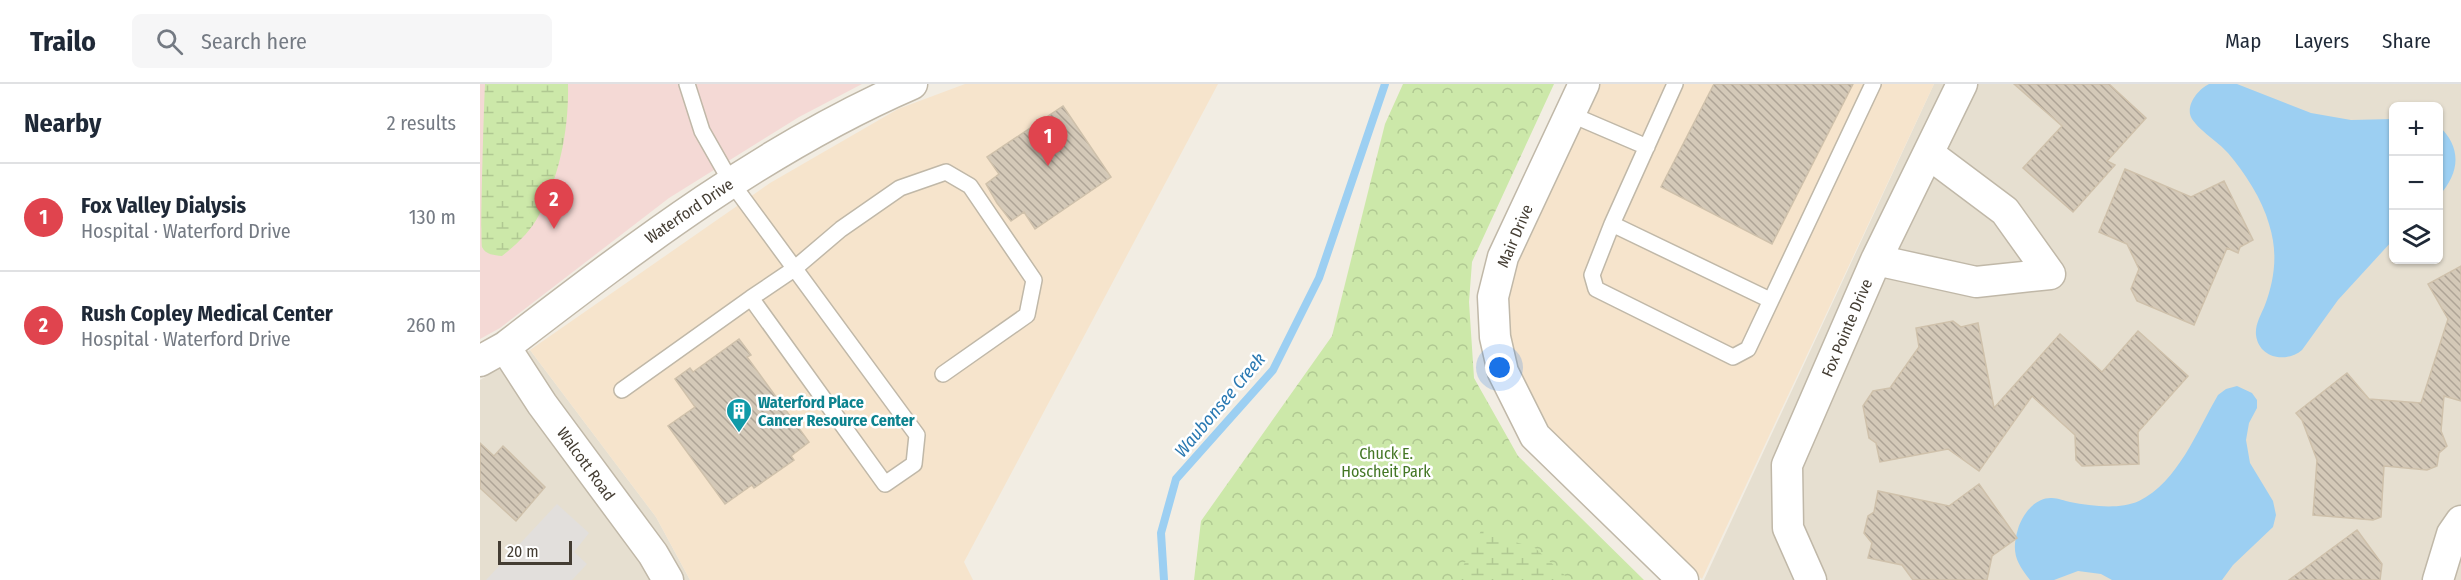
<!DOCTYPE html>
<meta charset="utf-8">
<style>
body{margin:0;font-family:"Fira Sans Condensed",sans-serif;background:#f6f6f7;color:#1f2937}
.controls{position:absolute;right:18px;top:18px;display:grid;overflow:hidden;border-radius:9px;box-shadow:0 2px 4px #0004}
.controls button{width:54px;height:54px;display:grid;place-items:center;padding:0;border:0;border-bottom:2px solid #e0e1e3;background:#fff;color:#1f2937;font:30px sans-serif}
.scale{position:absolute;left:18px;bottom:15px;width:74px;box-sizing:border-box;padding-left:6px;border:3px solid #443d33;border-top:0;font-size:16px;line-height:21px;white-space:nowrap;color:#443d33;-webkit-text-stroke:4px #fff;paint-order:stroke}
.you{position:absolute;left:1020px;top:284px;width:21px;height:21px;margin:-15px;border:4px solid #fff;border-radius:50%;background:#1a73e8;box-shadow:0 0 0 9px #1a73e833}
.badge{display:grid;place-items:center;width:39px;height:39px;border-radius:50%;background:#7c3aed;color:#fff;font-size:20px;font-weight:700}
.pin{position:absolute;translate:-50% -50px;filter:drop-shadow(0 2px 3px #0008)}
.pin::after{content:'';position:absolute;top:32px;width:21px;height:18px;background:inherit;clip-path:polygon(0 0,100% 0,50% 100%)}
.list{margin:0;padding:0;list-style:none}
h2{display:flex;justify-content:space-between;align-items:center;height:78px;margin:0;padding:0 24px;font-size:26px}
h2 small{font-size:20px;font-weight:400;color:#747a83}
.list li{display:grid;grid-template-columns:39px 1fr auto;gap:18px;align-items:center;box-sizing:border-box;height:108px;padding:0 24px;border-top:2px solid #e0e1e3}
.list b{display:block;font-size:22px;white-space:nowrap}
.list p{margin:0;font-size:20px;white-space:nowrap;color:#747a83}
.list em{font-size:20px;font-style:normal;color:#747a83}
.icon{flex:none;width:33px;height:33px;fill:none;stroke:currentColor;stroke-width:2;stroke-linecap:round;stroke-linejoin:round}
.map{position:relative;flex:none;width:1981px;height:496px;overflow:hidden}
header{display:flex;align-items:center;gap:36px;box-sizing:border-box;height:84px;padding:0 30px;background:#fff;border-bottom:2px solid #e0e1e3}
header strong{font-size:28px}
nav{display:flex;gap:33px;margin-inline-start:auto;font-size:21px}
.search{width:420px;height:54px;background:#f6f6f7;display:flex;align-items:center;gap:15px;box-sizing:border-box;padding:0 21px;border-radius:9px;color:#747a83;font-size:22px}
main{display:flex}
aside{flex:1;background:#fff}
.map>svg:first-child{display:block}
.residential{fill:#e6dfd0;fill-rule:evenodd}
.commercial{fill:#f6e4cc}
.medical{fill:#f4d9d5}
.forest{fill:url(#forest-crowns)}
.wetland{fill:url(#wetland-marsh)}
.parking{fill:#e2dfdc}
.water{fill:#9ccff2}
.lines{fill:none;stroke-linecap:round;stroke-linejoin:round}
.stream{stroke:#9ccff2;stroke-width:8}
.building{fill:url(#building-back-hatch);stroke:#cfc1ab;stroke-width:1.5}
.lane-casing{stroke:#c0b8a8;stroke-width:18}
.street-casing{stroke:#c0b8a8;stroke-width:33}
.lane{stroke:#fff;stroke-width:15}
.street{stroke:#fff;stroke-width:30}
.labels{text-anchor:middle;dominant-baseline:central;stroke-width:5;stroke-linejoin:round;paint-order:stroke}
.street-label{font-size:16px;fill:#443d33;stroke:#fff}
.culture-label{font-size:16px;font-weight:bold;fill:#0d838f;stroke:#fff;text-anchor:start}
.park-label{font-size:16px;fill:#447725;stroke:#fff}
.water-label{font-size:18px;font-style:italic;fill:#2a79b2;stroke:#fff}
</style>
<header>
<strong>Trailo</strong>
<div class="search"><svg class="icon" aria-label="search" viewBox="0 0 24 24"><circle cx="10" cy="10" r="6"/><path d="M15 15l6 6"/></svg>Search here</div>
<nav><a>Map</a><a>Layers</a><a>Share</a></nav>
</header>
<main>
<aside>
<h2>Nearby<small>2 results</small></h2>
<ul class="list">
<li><span class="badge" style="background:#e0444e">1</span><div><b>Fox Valley Dialysis</b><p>Hospital · Waterford Drive</p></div><em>130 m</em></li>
<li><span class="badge" style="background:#e0444e">2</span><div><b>Rush Copley Medical Center</b><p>Hospital · Waterford Drive</p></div><em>260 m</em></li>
</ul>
</aside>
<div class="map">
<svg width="1981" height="496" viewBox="0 0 1981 496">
<defs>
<pattern id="forest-crowns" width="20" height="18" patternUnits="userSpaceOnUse" patternTransform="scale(1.5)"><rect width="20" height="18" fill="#cce8a9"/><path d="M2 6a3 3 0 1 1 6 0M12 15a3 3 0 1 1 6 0" fill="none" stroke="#b0c892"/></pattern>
<pattern id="wetland-marsh" width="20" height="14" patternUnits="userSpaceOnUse" patternTransform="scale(1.5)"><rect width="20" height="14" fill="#cce8a9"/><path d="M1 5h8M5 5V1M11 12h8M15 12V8" fill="none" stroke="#b0c892"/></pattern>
<pattern id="building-back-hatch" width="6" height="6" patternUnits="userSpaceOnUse" patternTransform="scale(1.5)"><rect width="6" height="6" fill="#d4c9b8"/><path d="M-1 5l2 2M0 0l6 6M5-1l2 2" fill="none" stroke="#aea496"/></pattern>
</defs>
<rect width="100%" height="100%" fill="#f2ede3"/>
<!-- residential -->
<path class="residential" d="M1454,0h527v496h-757zM1914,22h44v154h-44z
M50,266l126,167 34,63h-210v-200z"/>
<!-- commercial -->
<path class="commercial" d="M485,0h253l-254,478 9,18h-283l-34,-63 -126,-167 240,-167 128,-74z
M1110,0h344l-232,495 -92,-79 -59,-61 -39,-67 -11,-49 28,-111z"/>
<!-- medical -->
<path class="medical" d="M0,0h382l-63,33 -130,81 -169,130 -20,11z"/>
<!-- forest -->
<path class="forest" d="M923,0h151l-82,178 -3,40 5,76 44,78 126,124h-450l7,-59 131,-185 53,-212z"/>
<!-- wetland -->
<path class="wetland" d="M5,0h83c1,44 -8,92 -29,131 -8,16 -23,30 -37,41 -8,-1 -16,-1 -20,-9 -2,-10 2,-141 3,-163z
M1005,439l27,18 23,7 35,32h-114z"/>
<!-- parking -->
<path class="parking" d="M77,420l32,29 -15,19 13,12 -15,16h-86z"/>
<!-- water -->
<path class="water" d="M1729,0h28l74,29 40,7 42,-1v121l-55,60 -36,50c-15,13 -43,9 -46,-15 -1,-11 5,-20 9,-30 10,-27 13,-53 4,-81 -7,-25 -24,-51 -41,-71 -9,-11 -36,-27 -38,-39 -2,-12 9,-25 19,-30z
M1959,42c22,21 22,45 0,70z
M1757,302l15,7 5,7v8l-8,15 -3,17 4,23 23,38 3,14 -3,12 -40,38 -11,15h-110l-11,-6 -23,-3 -24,9h-24c-14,-18 -19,-28 -12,-51 4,-14 17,-32 34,-31 6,0 13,3 18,4 22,4 48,8 69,-1 39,-19 58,-70 79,-106l8,-6z"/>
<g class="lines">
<!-- stream -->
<path class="stream" d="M684,496l-3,-47 15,-54 97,-109 46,-92 66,-194"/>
</g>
<!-- building -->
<path class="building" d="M1234,0h139l-81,160 -111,-57z
M1534,0h95l37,34 -39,43 8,4 -42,47 -50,-44 39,-42z
M583,22l48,71 -76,52 -11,-17 -13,9 -14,-18 -11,-19 13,-10 -12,-17z
M1645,85l66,28 33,-16 29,59 -13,7 -2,6 -11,-5 -33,77 -57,-24 -6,-12 8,-20 -12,-25 -28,-12z
M1981,182v135l-17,-5 -3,35 6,15 -8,7 -2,13 -10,4 -43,-4 -3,51 -8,3 -60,-5 4,-55 -15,-40 -6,-7 51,-40 22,26 52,4 27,-84 -20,-35z
M1473,237l8,6 17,-4 16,85 66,-74 42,38 36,-41 50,45 -50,56 1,32 -57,2 -6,-6 -1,-25 -43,-39 -53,75 -31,-22 -68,13 -4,-19 -7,-5 -6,-32 10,-15 17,-3 29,-41 -3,-19z
M259,255l12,16 -4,2 62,85 -18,14 3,4 -40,28 -2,-3 -27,19 -57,-78 27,-19 -20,-28 15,-11 3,4z
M0,359l14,13 9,-10 42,41 -29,34 -36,-33z
M1499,400l38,54 -25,18 -5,24h-74l-11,-15 -34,-7 4,-15 -8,-10 4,-17 6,-4 4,-21 71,15z
M1877,446l25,34 -2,16h-91z"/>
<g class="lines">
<defs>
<path id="lane" d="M1195,0l-63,140 -20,51 4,14 137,68 15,-8 125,-265
M1090,30l77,33
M1132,140l158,76
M271,214l43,-29 47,-40 59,-41 46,-16 24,14 64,94 -7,35 -84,59
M142,306l129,-92 134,186 29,-20 3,-29 -186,-253 -29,-51 -15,-47"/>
<path id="street" d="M1104,0l-81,173 -10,40 2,40 8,35 32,64 148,144
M1396,176l100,22 74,-8 -45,-63 -76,-57
M25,263l37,57 111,150 15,26
M0,277l25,-14c128,-98 257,-198 407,-263
M1331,496l-23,-52 -1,-63 89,-205 86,-176
M1958,496l14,-46 9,-13"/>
</defs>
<!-- lane casing -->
<use href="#lane" class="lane-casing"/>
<!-- street casing -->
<use href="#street" class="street-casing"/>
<!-- lane -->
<use href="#lane" class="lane"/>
<!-- street -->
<use href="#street" class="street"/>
</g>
<!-- icons -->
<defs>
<symbol id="building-pin" viewBox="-11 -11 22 30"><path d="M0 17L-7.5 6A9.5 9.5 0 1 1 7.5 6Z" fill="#0f9aa8" stroke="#fff"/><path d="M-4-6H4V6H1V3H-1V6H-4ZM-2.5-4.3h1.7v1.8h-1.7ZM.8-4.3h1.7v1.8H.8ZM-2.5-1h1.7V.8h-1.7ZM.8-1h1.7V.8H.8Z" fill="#fff"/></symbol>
</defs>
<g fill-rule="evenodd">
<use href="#building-pin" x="244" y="312" width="30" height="40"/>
</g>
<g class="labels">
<!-- street labels -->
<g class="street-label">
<text transform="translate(209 127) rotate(-34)">Waterford Drive</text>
<text transform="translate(1035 152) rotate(-67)">Mair Drive</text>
<text transform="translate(1367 244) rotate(-67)">Fox Pointe Drive</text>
<text transform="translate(106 380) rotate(54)">Walcott Road</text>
</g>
<!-- culture labels -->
<g class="culture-label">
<text x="278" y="318">Waterford Place<tspan x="278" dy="18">Cancer Resource Center</tspan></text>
</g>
<!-- park labels -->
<g class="park-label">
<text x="906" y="369">Chuck E.<tspan x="906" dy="18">Hoscheit Park</tspan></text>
</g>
<!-- water labels -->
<g class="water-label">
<text transform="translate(740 321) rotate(-50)">Waubonsee Creek</text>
</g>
</g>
</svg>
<div class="controls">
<button>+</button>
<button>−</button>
<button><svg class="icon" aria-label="layers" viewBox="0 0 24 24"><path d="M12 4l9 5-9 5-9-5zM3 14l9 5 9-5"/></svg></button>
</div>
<div class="scale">20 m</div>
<div class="you"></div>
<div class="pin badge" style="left:568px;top:82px;background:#e0444e">1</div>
<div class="pin badge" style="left:74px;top:145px;background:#e0444e">2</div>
</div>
</main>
